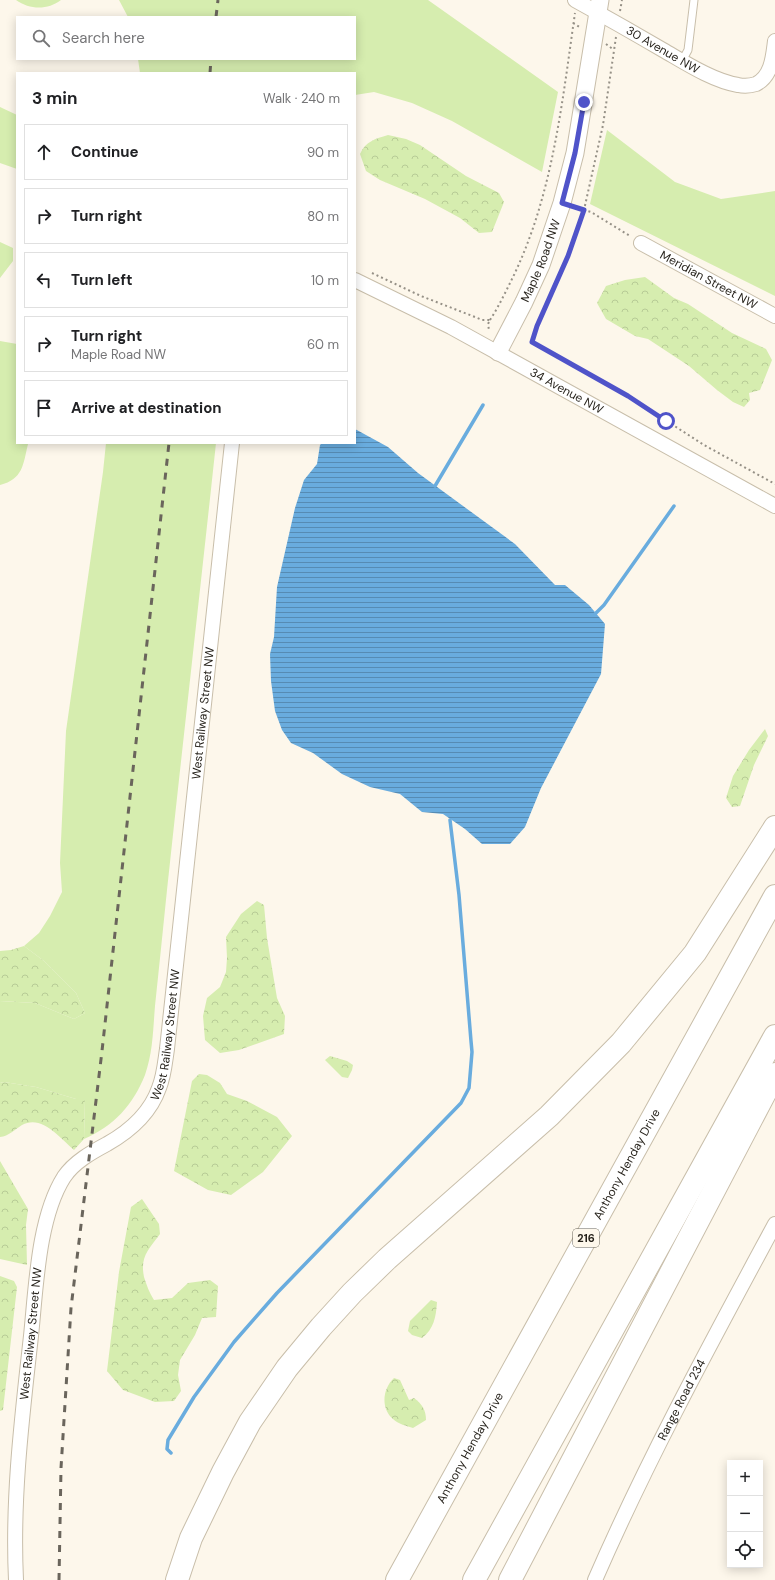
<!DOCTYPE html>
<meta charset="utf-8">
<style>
body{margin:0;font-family:"DM Sans",sans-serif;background:#f6f6f6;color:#202124}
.controls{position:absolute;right:12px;bottom:12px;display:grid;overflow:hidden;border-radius:0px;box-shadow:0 2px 10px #0003}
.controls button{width:36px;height:36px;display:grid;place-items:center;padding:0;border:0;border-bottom:1px solid #e0e0e0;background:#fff;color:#202124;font:20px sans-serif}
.stop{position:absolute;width:12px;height:12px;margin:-9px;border:3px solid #4f53c9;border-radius:50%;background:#fff}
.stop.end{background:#4f53c9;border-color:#fff;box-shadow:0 1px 4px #0008}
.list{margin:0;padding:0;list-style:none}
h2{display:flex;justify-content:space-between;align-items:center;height:52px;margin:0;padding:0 16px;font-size:17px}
h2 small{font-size:13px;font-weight:400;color:#757577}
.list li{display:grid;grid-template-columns:26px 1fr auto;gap:12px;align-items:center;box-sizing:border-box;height:56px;margin:0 8px 8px;padding:0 8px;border:1px solid #e0e0e0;border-radius:0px}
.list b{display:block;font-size:15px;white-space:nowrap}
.list p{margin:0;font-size:13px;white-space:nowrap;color:#757577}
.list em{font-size:13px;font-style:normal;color:#757577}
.icon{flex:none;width:22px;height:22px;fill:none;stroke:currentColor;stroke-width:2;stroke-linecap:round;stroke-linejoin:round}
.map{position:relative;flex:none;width:775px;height:1580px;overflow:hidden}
.search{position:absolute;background:#fff;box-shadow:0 2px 10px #0003;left:16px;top:16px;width:340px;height:44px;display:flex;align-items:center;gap:10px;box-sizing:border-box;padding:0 14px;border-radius:0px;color:#757577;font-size:15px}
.panel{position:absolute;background:#fff;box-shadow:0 2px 10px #0003;left:16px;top:72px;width:340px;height:372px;border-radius:0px}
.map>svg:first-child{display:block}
.green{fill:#d6edaf}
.forest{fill:url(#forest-crowns)}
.water{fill:url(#water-rules)}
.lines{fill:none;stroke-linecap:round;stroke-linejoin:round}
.stream{stroke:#69acde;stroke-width:3.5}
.service-casing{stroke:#c8beaa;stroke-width:9}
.minor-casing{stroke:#c8beaa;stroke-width:16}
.tertiary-casing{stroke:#c8beaa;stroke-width:19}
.motorway-casing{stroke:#c8beaa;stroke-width:24}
.path{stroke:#969187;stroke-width:2;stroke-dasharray:2 3;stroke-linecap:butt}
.service{stroke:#fff;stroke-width:7}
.minor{stroke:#fff;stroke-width:14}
.tertiary{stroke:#fff;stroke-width:17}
.motorway{stroke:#fff;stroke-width:22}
.rail{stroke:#6a655c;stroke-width:3;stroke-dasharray:7 7;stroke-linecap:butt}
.route{stroke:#4f53c9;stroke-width:5}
.labels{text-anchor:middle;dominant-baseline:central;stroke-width:4;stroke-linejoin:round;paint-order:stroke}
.shield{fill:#fdf7eb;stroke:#646057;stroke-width:1}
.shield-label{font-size:11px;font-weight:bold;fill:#231f18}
.street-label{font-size:12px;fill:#231f18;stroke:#fdf7eb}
</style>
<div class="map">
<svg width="775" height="1580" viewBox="0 0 775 1580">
<defs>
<pattern id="forest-crowns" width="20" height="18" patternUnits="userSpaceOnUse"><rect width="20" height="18" fill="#d6edaf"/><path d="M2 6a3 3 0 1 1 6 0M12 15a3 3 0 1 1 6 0" fill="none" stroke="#b7cb96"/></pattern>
<pattern id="water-rules" width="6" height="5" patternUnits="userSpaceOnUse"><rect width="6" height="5" fill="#69acde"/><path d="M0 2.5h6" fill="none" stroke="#568bb3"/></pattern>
</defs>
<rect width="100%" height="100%" fill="#fdf7eb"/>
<!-- green -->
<path class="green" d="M16,0h45c-13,10 -31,10 -45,0z
M119,0h309l130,92 -16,80 -90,-51 -40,-18 -38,-11 -19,3v-22h-215l-2,-14h217v-42h-227z
M0,107l17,8v54l-17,-6z
M607,130l68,52 46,17 54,-8v105l-185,-92z
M0,242l13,6v13l-13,17z
M0,341l17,3v99l11,1c-5,21 -5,35 -28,41z
M106,443h110c-16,149 -33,298 -49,447 -4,39 -8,78 -12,116 -2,24 -2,46 -10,69 -12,30 -31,51 -61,64l1,-40h-9l-40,-12 -32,-5 -4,1v-82l35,2 39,16 11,-6 -9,-20 -32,-32 -20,-15 15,-13 11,-17 12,-24 -2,-29 6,-132 37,-259z"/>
<!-- forest -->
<path class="forest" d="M388,135l18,4 14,6 46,31 33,17 5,9 -12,30 -13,1 -19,-15 -35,-19 -45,-19 -14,-9 -6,-17c6,-13 15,-15 28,-19z
M645,277l29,21 14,6 44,29 34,16 6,11 -12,30 -11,3 1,7 -6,7 -11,-5 -16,-12 -28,-24 -41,-27 -13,-3 -29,-17 -9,-16 9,-17 19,-6z
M765,729l3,7 -14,29 -14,41 -8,1 -6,-9 7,-22 16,-26z
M257,901l7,4 3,33 10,60 8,18 -1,18 -45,16 -19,3 -15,-13 -2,-24 4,-18 13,-11 6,-15 1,-14 -1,-21 15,-23z
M24,946l20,15 32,32 9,20 -11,6 -39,-16 -35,-2v-50l11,-1z
M330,1056l17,5 6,4 -1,5 -4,8 -6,-1 -17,-17z
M199,1074l8,1 13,8 7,11 20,7 30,16 15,19 -29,36 -32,23 -23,-5 -34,-19 18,-90z
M4,1082l32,5 40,12h9l-1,40 -10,11c-14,-12 -32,-36 -52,-25 -8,5 -13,11 -22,12v-54z
M0,1161l28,48 -2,16 1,40 -27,-6z
M142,1199l17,25 1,10c-12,16 -20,23 -16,43 3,9 5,15 10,23l18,-2 16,-15 22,-3 8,6 -2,31 -14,1 -7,17 -15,25 -2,15 3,16 -7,10 -19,1 -32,-12 -16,-19 12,-99 12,-65z
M0,1276l14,5 3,6 -14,123 -3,1z
M431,1300l6,2c-1,15 -3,27 -15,36l-10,-3 -4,-4 2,-10z
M394,1378l6,2 9,20 5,-2c8,6 12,12 12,22l-13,8c-6,-2 -15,-4 -20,-9 -13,-11 -10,-31 1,-41z"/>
<!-- water -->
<path class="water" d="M355,429l33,18 30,26 97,71 40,41h10l24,20 16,19 -4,50 -60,114 -16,39 -15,17h-28l-17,-15 -22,-15 -21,-2 -22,-18 -30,-7 -28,-13 -29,-21 -22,-10 -9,-13 -7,-19 -4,-30 -1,-27 4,-17 3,-50 18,-79 9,-28 13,-16 3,-19 2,-2h33z"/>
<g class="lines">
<!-- stream -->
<path class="stream" d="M435,486l48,-81
M595,614l9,-9 70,-99
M171,1453l-4,-4 1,-9 26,-43 40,-55 43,-49 184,-190 8,-15 3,-36 -1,-11 -12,-146 -9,-75"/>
<defs>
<path id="service" d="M682,61l6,-11 6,-50"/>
<g id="minor">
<path id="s1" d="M575,0c29,16 59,33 88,50 21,12 50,31 75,35 5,1 12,1 18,-1 16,-8 17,-28 19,-43"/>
<path id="s2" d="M641,243l134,73"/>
<path id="s3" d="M355,280l96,47 324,179"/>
<path id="s4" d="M16,1580c-4,-82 6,-163 15,-244 5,-48 7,-118 33,-159 10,-15 28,-25 43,-33 23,-13 43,-30 52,-56 5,-12 6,-26 8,-39l65,-606"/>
<path id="s5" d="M595,1580c53,-122 117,-239 180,-356"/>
</g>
<g id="tertiary">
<path id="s6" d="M498,352l26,-50 17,-37 21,-62 13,-50 25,-153"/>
</g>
<g id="motorway">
<path d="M177,1580l14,-42 32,-66 27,-50 37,-54 34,-41 31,-34 35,-34 162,-143 72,-73 74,-90 80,-126"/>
<path id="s7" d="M397,1580l378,-684"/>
<path d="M474,1580l301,-544"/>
<path d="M510,1580l265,-506"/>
</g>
</defs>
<!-- service casing -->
<use href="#service" class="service-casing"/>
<!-- minor casing -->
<use href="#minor" class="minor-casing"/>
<!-- tertiary casing -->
<use href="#tertiary" class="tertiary-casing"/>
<!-- motorway casing -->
<use href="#motorway" class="motorway-casing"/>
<!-- path -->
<path class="path" d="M620,11l2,-11
M573,23l8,5
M616,37l-13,88 -19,85 -16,46 -31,70 -5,17 96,53 76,49 71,39
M606,44l8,6
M574,207l17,5 39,24
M372,273l49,23 54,21 7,3h8l-2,4 1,6
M490,320c9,-14 16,-29 23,-43 40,-83 49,-174 62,-264"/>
<!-- service -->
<use href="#service" class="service"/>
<!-- minor -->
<use href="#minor" class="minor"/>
<!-- tertiary -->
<use href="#tertiary" class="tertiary"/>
<!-- motorway -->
<use href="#motorway" class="motorway"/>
<!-- rail -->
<path class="rail" d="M216,17l2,-17
M210,73l1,-14
M59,1580l2,-112 10,-160 31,-257 67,-608"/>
</g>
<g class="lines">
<!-- route -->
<path class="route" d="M584,102l-9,51 -13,50 22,7 -16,46 -31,70 -5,16 96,54 38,25"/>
</g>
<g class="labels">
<!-- shield labels -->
<rect class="shield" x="573" y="1229" width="26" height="18" rx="3"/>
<g class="shield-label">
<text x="586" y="1238">216</text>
</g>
<!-- street labels -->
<g class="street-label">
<text stroke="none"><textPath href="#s1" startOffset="101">30 Avenue NW</textPath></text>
<text stroke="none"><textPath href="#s6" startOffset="101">Maple Road NW</textPath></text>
<text stroke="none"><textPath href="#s2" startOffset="77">Meridian Street NW</textPath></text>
<text stroke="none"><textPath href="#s3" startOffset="239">34 Avenue NW</textPath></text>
<text stroke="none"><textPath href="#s4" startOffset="919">West Railway Street NW</textPath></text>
<text stroke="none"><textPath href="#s4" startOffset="595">West Railway Street NW</textPath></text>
<text stroke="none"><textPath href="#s7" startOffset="475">Anthony Henday Drive</textPath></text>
<text stroke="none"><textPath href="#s4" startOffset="247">West Railway Street NW</textPath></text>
<text stroke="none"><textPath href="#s5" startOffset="200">Range Road 234</textPath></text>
<text stroke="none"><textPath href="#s7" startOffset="151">Anthony Henday Drive</textPath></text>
</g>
</g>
</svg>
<div class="controls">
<button>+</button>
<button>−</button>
<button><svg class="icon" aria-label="locate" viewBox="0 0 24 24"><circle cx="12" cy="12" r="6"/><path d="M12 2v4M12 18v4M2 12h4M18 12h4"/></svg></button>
</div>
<div class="stop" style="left:666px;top:421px"></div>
<div class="stop end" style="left:584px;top:102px"></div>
<div class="search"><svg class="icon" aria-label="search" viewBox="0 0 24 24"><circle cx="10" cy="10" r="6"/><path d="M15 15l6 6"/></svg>Search here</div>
<section class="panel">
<h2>3 min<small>Walk · 240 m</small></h2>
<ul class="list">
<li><svg class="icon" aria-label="ahead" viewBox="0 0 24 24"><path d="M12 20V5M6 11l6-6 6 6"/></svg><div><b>Continue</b></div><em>90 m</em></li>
<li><svg class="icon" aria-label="right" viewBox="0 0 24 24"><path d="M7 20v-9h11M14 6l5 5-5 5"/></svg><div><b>Turn right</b></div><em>80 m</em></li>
<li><svg class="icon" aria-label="left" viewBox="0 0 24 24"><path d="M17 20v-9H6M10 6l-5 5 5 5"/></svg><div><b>Turn left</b></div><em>10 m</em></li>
<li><svg class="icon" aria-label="right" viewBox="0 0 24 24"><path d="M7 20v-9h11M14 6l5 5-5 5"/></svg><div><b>Turn right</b><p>Maple Road NW</p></div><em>60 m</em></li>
<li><svg class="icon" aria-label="arrive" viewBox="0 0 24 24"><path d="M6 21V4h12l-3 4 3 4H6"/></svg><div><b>Arrive at destination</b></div></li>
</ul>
</section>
</div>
